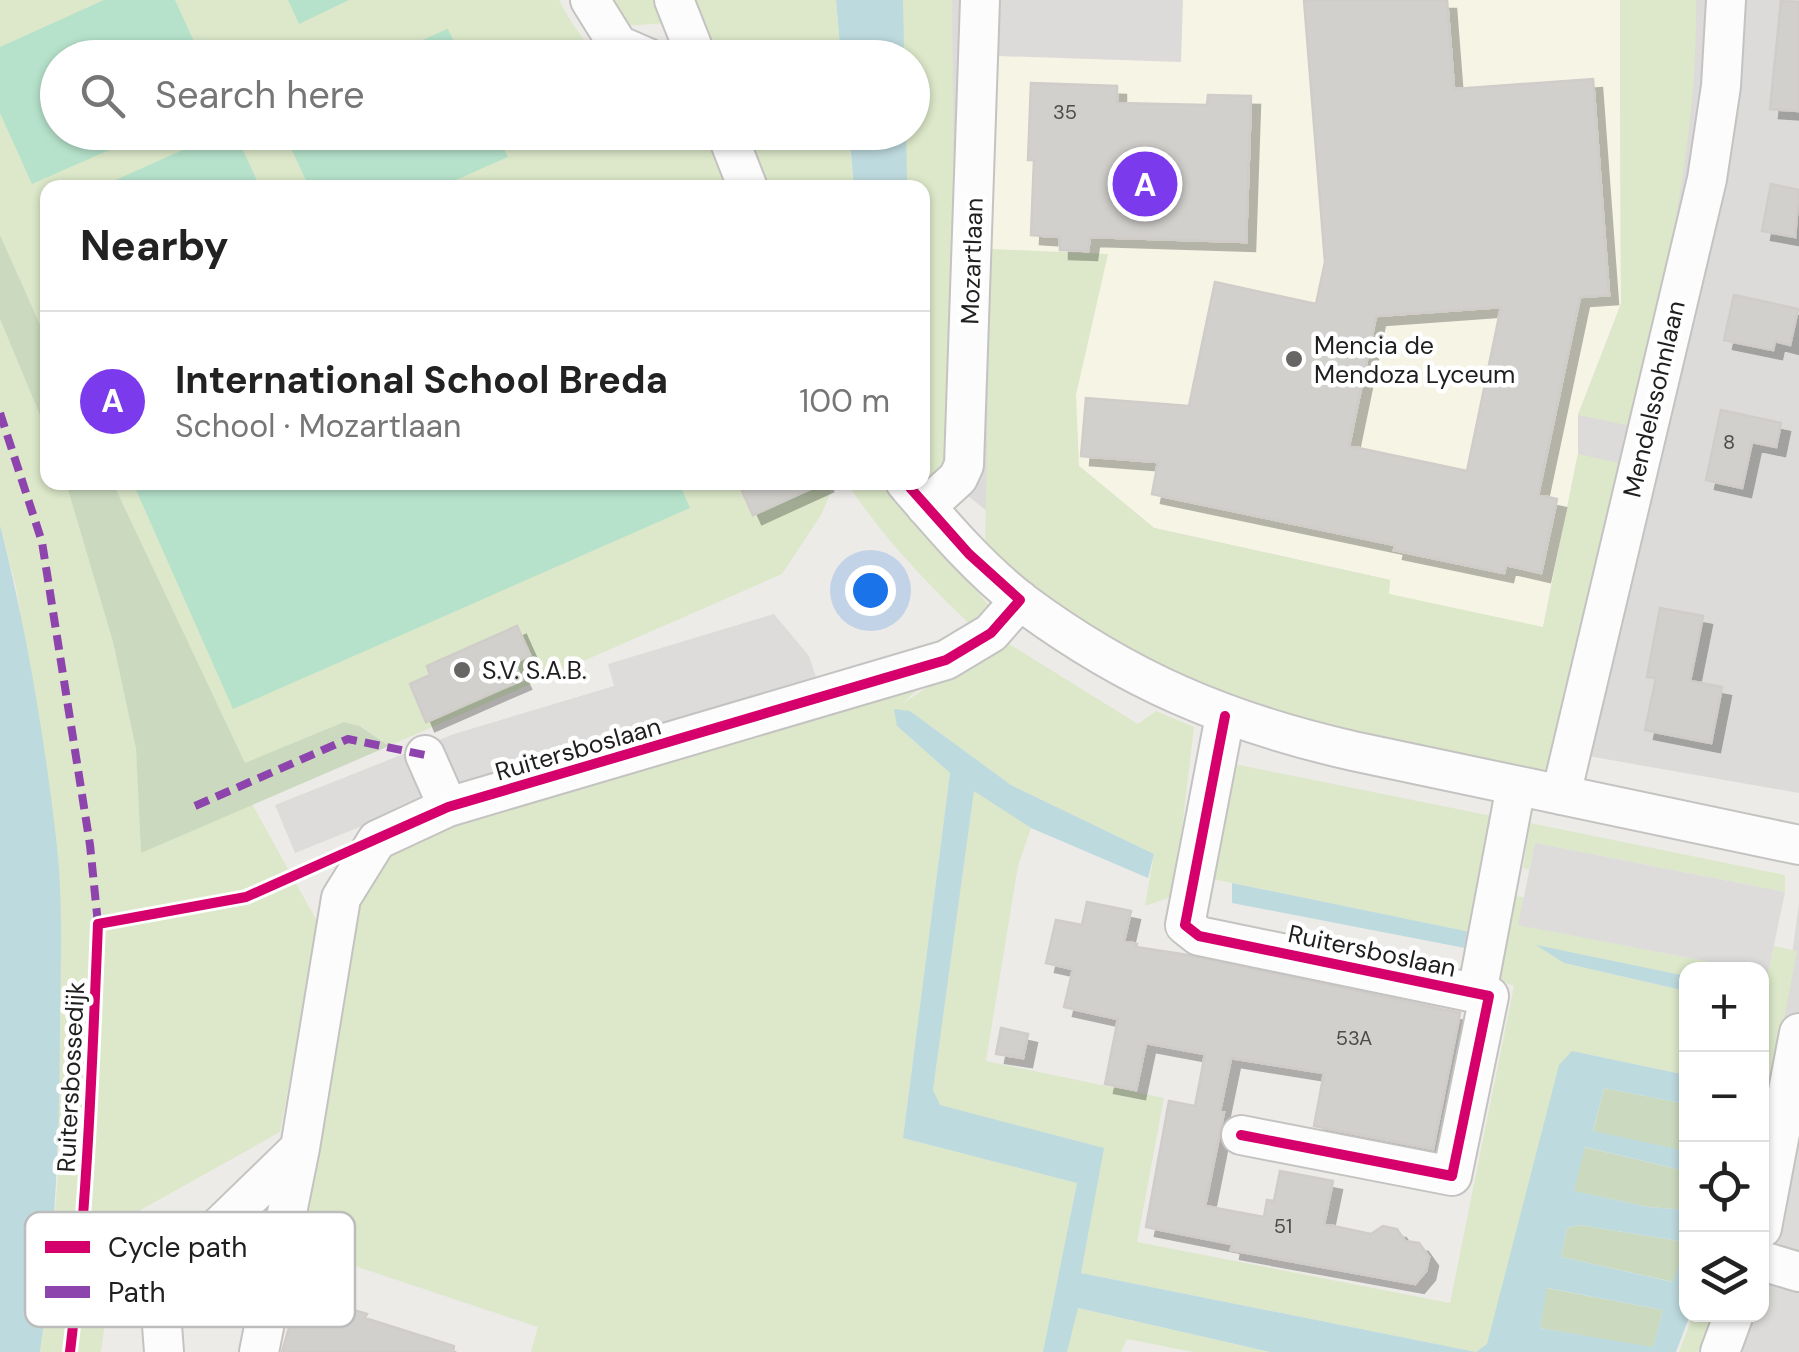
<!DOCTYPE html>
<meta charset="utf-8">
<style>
body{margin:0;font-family:"DM Sans",sans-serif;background:#f2f2f2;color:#222}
.controls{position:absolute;right:30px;bottom:30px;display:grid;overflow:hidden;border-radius:20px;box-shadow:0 2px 8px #0004}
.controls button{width:90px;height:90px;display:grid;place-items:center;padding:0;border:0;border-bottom:2px solid #e0e0e0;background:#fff;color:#222;font:50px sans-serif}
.you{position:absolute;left:870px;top:590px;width:35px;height:35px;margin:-25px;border:8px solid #fff;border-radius:50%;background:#1a73e8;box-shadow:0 0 0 15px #1a73e833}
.badge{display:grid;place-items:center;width:65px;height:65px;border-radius:50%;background:#7c3aed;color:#fff;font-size:32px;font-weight:700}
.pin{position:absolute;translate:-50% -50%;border:5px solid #fff;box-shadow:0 2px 10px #0006}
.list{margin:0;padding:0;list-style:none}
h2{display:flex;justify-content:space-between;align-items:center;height:130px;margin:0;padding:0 40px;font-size:42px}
h2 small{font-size:32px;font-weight:400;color:#767676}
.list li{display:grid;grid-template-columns:65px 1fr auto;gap:30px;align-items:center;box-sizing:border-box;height:180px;padding:0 40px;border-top:2px solid #e0e0e0}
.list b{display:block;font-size:38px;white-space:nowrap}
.list p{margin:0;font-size:32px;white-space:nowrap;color:#767676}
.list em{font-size:32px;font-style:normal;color:#767676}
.icon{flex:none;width:55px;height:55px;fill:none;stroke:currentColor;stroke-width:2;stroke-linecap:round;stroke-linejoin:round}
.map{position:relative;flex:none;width:1799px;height:1352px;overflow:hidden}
.search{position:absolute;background:#fff;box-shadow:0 2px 8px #0004;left:40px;top:40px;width:890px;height:110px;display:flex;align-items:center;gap:25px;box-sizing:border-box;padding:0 35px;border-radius:55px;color:#767676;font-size:38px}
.panel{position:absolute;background:#fff;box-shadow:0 2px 8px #0004;left:40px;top:180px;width:890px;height:310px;border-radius:20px}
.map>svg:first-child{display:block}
.residential{fill:#dcdbd9}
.education{fill:#f6f4e4}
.grass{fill:#dce8c9}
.forest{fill:#cbdabf}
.pitch{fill:#b6e2cb}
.parking{fill:#dddcdb}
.water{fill:#bddade;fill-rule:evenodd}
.building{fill:#d2d0cd;stroke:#d0ccc9;stroke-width:2.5;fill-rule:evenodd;filter:url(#shadow)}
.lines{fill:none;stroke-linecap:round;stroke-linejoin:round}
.minor-casing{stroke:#c4c3c2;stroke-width:42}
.minor{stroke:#fcfcfc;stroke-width:38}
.quiet{stroke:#8e44ad;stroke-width:8;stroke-dasharray:15 8;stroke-linecap:butt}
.cycleway-casing{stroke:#fff;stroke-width:16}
.cycleway{stroke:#d6006c;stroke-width:10}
.poi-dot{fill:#676665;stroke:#fff;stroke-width:4}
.labels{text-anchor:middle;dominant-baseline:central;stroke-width:9;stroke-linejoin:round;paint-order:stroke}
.number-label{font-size:20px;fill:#4c4b4a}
.street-label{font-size:25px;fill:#1f1f1f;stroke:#fff}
.poi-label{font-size:25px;fill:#1f1f1f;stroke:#fff;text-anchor:start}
.key{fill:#fff;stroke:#bcbcbc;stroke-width:2.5}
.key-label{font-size:28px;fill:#1f1f1f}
</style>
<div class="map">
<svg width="1799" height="1352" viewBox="0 0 1799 1352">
<defs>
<filter id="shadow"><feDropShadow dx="9" dy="9" stdDeviation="0" flood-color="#0004"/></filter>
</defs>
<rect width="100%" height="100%" fill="#edebe8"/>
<!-- residential -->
<path class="residential" d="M869,0h930v793l-588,-103 -288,-230 -1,-272 -35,-1 -5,-54 30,-1v-74l-38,-1z
M1799,903v449h-81l13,-37 31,-1v-138z"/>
<!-- education -->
<path class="education" d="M1183,0h437l1,304 -43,111v39l-35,174 -155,-34 2,-14 -236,-52 -75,-62 -89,-188 7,-222 184,6z"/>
<!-- grass -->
<path class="grass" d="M0,0h559c11,21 25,44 44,57l-545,1v74l648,1 22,54 -680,1 -1,152 -47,-105z
M604,0h52l9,23 -39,3z
M692,0h144l5,57h-126z
M903,0h49l5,463 -24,15 -10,-7 -1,-283 -15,-1 -1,-54 6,-1v-74l-8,-1z
M1620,0h76c2,145 -33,286 -65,426l-53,-11 43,-111z
M744,133h104l6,54h-88z
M991,249l117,5 -32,141 3,71 75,62 236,52 -1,14 154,33 35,-173 46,10 -72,310 -313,-67 -149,-78 -105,-82z
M0,319l47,113 1,50 18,1 47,159 23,107 5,103 111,-48 67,121 -39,207 -161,90 -18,130h-61l11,-78 8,-119 -18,-417 -25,-151 -16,-62z
M113,483h722l-14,32 -39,59 -393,172 -28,-20 -17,-4 -99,42z
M847,483h38l106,125 -14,23c-49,-46 -93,-92 -130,-148z
M1001,639l137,85 18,-13 38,16 -20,169 -29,10 9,-52 -143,-69 -101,-74 -13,15 53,47 -47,365 174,45 -34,169h-512l7,-25 -240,-80 53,-344 51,-67 533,-163 -33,31z
M1229,763l268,54 -22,116 -263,-54z
M974,790l57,38 -13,38 -32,195 178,37 -27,144 313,61 64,-317 -13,-5 -8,-12 19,-73 12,1 -5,28 228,44h-61v7l-147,-30 25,17 122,28v84l-114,-24 -85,293 -11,8 -395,-79 22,-125 -164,-43 -6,-15z
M1530,823l255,52v17l-250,-49 -6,27 -6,-2z
M1774,946l23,5 -35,185 2,-143 -2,-21 6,1z
M1077,1308l193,44h-77l-66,-13 -6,13h-54z
M1693,1315h20l-15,37h-19z"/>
<!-- forest -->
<path class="forest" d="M0,235l47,105v92l-47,-113z
M66,483h47l132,280 99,-41 16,4 29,20 -248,107 -5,-104 -23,-107z
M1604,1088l82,16v47l-93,-19z
M1584,1147l102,24v39l-38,-3 -75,-16z
M1579,1225l107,17 -12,40 -113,-25 6,-29z
M1546,1288l117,22 -10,38 -113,-20z"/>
<!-- pitch -->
<path class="pitch" d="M104,0h71l26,57 -143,1v74l90,1 -116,51 -32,-71v-66z
M288,0h61l-50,24z
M448,29l13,28h-75l61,-28z
M223,132l12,1 25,54h-160z
M284,133h212l12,24 -68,30h-131z
M679,483l11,25 -457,201 -100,-226z"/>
<!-- parking -->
<path class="parking" d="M774,614l35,42 8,24 -350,104 -172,69 -20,-48 179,-71 160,-48 -6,-22z
M1535,843l250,49 -17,82 -6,-5h-15l-229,-44z"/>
<!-- water -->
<path class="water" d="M836,0h67l1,57h-63z
M849,133h57l1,54h-53z
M0,525c26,102 44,209 56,313 7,57 5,117 4,174 0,115 -4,227 -20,340h-40z
M894,709l16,2 101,74 143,69 -6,24 -117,-50 -57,-37 -41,299 7,15 164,43 -23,125 395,79 11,-8 72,-279 13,-14 114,24v29l-82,-16 -11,43 93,20v20l-101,-24 -11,44 74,16 38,3v32l-107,-17 -12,3 -6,29 112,25 13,-37v69l4,1 -14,37h-406l-192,-44 -11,44h-24l34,-169 -174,-45 47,-365 -53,-47zM1547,1288l116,22 -10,37 -113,-19z
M1232,883l243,50 -5,16 -238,-46z
M1536,945l150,31v15l-122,-28z"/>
<!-- building -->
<path class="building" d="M1304,0h143l7,89 139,-10 16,216 -29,2 -42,198 19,4 -16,74 -35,-8 -2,8 -110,-23 1,-5 -243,-51 6,-32 -77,-6 5,-58 103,8 26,-124 101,22 9,-42zM1501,307l-34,164 -118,-25 27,-130z
M1781,1l18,1v109l-29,-2z
M1031,83l86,3v17l90,2 1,-10 43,1 -5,146 -156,-5 -2,14 -28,-1v-13l-29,-2 3,-75h-6z
M1771,184l28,6 -4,47 -33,-6z
M1734,295l64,14 -8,36 -15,-4 -2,9 -49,-10z
M1721,410l60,13 -5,24 -24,-5 -10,46 -36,-8z
M738,482h87l-72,33z
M1660,608l43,8 -13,65 32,6 -11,56 -66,-13 11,-52 -9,-1z
M517,626l13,29 -16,8 8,17 -96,42 -16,-38 20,-9 -3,-9z
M1087,902l44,9 -7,30 13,3 -1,3 52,8 272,58 -27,136 -119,-23 10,-53 -93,-15 -11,53 4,1 -19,94 59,11 3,-17 7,1 6,-30 53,10 -9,43 47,10 12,-8 14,3 8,12 14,2 10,14 -3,14 -11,13 -184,-34 1,-6 -86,-17 23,-126 26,5 10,-52 -59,-11 -10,47 -31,-6 13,-65 -54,-12 9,-38 -27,-6 10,-43 26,5z
M1001,1028l27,6 -5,24 -27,-4z
M299,1293l68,21 -2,4 89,28 -1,6h-171z"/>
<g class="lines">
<defs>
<path id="minor" d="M590,0l28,45 30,13
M674,0l23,58
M726,132l22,56
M905,482c36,42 73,86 117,120 105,78 204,120 331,149l446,94
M926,507l32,-29 6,-13 16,-465
M1225,716l-40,209 14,11 290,60 -37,180 -211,-41
M425,755l23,52
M1561,795l146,-616 14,-93 5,-86
M1477,993l39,-207
M1762,1228l37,-195
M1762,1261l37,11
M164,1352l-2,-27 32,-74 106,-103
M259,1352l41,-204 41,-250 36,-58 71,-33 498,-147 45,-27 29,-33
M1720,1352l14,-38"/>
</defs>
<!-- minor casing -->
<use href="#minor" class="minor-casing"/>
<!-- minor -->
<use href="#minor" class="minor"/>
<!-- quiet -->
<path class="quiet" d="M0,413l42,129 48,303 8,79
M195,806l153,-67 77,16"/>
<defs>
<path id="cycleway" d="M1225,716l-40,209 14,11 290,60 -37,180 -211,-41
M70,1352c17,-142 22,-285 28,-428l148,-27 202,-90 498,-147 45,-27 29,-33 -51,-46 -64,-72"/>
</defs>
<!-- cycleway casing -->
<use href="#cycleway" class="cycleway-casing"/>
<!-- cycleway -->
<use href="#cycleway" class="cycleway"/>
</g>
<!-- markers -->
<g class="poi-dot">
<circle cx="1294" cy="359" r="10"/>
<circle cx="462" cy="670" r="10"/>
</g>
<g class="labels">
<!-- number labels -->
<g class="number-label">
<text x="1065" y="112">35</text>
<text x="1729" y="442">8</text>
<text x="1354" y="1038">53A</text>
<text x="1283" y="1226">51</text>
</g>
<!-- street labels -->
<g class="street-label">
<text transform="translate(972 261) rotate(-88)">Mozartlaan</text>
<text transform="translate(1654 399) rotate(-77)">Mendelssohnlaan</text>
<text transform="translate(578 749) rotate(-16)">Ruitersboslaan</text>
<text transform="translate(1372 951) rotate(12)">Ruitersboslaan</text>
<text transform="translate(71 1077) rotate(-87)">Ruitersbossedijk</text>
</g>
<!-- poi labels -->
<g class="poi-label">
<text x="1314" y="345">Mencia de<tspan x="1314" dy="29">Mendoza Lyceum</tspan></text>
<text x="482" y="670">S.V. S.A.B.</text>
</g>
</g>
<!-- legend -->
<rect x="25" y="1212" width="330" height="115" rx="15" class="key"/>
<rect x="45" y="1241" width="45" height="12" fill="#d6006c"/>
<rect x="45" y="1286" width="45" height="12" fill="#8e44ad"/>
<g class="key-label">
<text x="108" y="1257">Cycle path</text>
<text x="108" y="1302">Path</text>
</g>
</svg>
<div class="controls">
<button>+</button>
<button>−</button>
<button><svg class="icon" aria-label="locate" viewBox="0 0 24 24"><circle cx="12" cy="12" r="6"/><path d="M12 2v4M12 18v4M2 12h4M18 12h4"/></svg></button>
<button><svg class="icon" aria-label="layers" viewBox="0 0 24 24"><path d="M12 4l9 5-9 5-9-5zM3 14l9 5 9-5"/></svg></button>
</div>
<div class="you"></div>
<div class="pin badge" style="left:1145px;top:184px">A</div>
<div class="search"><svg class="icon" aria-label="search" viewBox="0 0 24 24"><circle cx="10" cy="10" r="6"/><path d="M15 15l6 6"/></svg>Search here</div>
<section class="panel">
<h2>Nearby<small></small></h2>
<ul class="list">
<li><span class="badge">A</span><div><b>International School Breda</b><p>School · Mozartlaan</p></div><em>100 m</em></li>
</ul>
</section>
</div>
